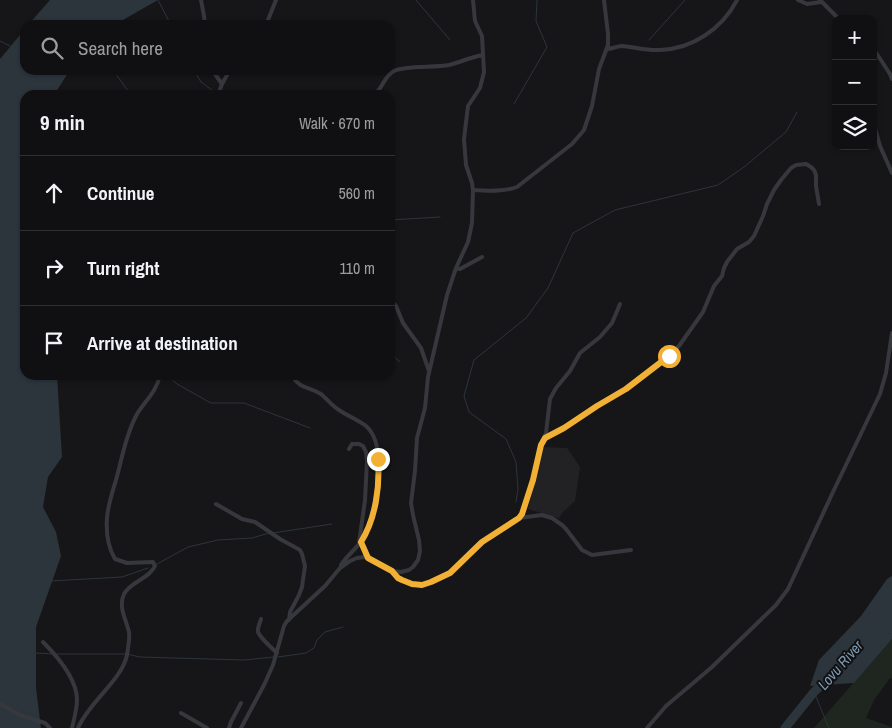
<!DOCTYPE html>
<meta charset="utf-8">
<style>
body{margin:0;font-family:"Archivo Narrow",sans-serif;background:#19191b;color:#f1f3f6}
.controls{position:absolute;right:15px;top:15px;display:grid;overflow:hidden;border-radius:10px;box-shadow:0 1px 4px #0004}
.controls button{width:45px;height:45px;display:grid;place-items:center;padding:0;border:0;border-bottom:1px solid #303032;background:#101012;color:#f1f3f6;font:25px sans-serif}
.stop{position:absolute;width:15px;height:15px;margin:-11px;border:4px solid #f2b134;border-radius:50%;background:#fff}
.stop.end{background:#f2b134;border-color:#fff;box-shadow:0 1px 5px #0008}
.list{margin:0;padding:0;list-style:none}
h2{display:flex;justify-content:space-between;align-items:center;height:65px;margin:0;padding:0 20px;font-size:21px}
h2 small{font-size:16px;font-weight:400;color:#9c9d9f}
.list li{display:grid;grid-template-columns:32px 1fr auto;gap:15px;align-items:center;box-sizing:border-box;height:75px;padding:0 20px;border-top:1px solid #303032}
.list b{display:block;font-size:19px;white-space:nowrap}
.list em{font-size:16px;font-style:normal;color:#9c9d9f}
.icon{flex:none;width:28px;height:28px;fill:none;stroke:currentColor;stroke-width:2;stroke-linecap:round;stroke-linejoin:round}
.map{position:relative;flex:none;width:892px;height:728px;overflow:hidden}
.search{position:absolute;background:#101012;box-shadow:0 1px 4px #0004;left:20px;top:20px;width:375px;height:55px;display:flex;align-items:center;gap:12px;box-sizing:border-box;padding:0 18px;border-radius:15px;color:#9c9d9f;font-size:19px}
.panel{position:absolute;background:#101012;box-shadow:0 1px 4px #0004;left:20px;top:90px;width:375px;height:290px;border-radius:15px}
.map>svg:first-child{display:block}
.built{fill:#222225}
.green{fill:#1e261f}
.water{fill:#2c353c}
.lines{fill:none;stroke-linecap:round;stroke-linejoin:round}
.stream{stroke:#2c353c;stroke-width:1}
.river{stroke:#2c353c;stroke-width:9}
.minor{stroke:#37383d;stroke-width:4}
.route{stroke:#f2b134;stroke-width:6}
.labels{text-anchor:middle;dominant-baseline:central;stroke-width:4;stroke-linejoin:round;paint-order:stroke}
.water-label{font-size:15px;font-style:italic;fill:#7f9bb3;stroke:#111113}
</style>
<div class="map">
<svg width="892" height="728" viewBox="0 0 892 728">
<rect width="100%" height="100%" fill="#161618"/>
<!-- built -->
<path class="built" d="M544,447l23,1 13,19 -5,34 -12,11 -4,6 -31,-9 10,-35z"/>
<!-- green -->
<path class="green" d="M892,639v40l-2,-1 -16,22 -8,18 26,9v1h-78z"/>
<!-- water -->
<path class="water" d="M50,0h108l-44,25h-86z
M25,29v41h45l-16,25h-29v280h32l5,82 -14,20 -5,30 13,25 5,24 -25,71v61l5,40h-41v-669z
M892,576v63l-38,44 -44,3 9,-26 42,-44 26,-37z"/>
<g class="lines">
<!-- stream -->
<path class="stream" d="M158,0l13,25
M416,0l34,40
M649,40l36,-40
M0,41l10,5
M113,70l18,25
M194,70l7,12 15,11
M514,104l33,-57 -11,-26 1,-21
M390,220l50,-3
M390,353l10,9
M167,375l10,9 34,19h33l66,25
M56,376l32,-1
M516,502l2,-13 -2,-27 -10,-23 -37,-27 -5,-16 10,-36 52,-42 22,-30 25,-55 42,-23 103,-25 26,-18 42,-35 11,-20
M273,533l59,-9
M157,564l31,-17 30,-7 34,-2 17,-5
M51,581l71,-4 26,-9
M36,653l16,1
M56,654h71l13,3 104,3 30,-3
M278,657l28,-4 8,-5 3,-8 8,-8 18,-5
M814,692l15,36"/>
<!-- river -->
<path class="river" d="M785,728l29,-36 15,-14"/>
<!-- minor -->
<path class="minor" d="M201,0l3,16 1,9
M798,0l9,4 14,-2
M820,0l19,19
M264,25l4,-5 8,-20
M873,48l17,26 2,5
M607,49c5,0 10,-3 15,-3 13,1 25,5 38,4 32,-1 62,-21 77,-50
M212,70l10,14 -4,11
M222,84l8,-14
M374,95c9,-7 10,-19 20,-24 11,-6 41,-3 55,-6 12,-3 22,-8 34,-10
M873,121l7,25 12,27
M473,190c14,1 31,2 44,-3l55,-43 12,-14 8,-24 7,-37 9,-24v-11l-4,-34
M456,268l4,1 22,-12
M390,300l6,6 7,17 18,25 8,23
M291,375c10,15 17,11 30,19 6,5 11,12 18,16 9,6 19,10 27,16 23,20 10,88 -3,112 -5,10 -16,17 -22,27
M545,438l19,-10 33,-23 37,-22 8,-7 16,-12 21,-18 24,-34 11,-26 8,-10 2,-8 3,-6 10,-13 12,-7 5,-6 9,-20 4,-12 7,-14 7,-10 10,-12 5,-3 10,-1 5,3 3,3 2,5v11l3,18
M349,449l3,-5h7l4,2 3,6 1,9 -2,39 -6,43
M216,504l26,15 13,3 25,17 20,11 2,4 3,12 -3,21 -3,8 -9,17 -1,8
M519,518l23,-3 10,3 10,7 4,4 16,21 10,5 39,-5
M361,542l7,16
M392,571c16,20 40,15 58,1 13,-9 22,-22 34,-31 11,-9 24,-15 35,-23l3,-5 11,-33 8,-35 5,-12 4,-34 6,-11 14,-17 10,-18 20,-16 12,-14 3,-7 5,-12
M261,619c-1,4 -4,9 -3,13 2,6 14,16 19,21
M43,642c14,14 34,37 34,58 0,9 -3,19 -5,28
M0,704l22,12 23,7 5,5
M181,713l26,15
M78,728c11,-26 44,-48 49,-73 1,-7 3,-17 2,-23 -3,-13 -11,-25 -5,-38 7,-13 25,-15 31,-28l-2,-4 -26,1 -12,-4c-7,-12 -9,-28 -8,-41 1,-13 5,-25 9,-38 6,-22 10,-45 21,-66 8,-13 20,-23 23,-39
M229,728l2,-6 10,-19
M241,728l23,-43 9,-20 11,-39 3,-5 38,-35 15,-18 10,-7 7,-3 7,-1 6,1 22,13 9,1 8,-2 4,-3 5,-7 2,-9 -1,-11 -6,-25 -2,-12 4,-32 2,-33 8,-30 3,-31 19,-82 9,-27 12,-26 4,-19 1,-33 -1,-7 -6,-18 -2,-26 4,-33 12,-18 4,-16 -2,-36 -7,-15 -2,-21
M647,728l19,-22 46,-39 64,-62 12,-16 45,-97 47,-98 6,-21 6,-40"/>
</g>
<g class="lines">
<!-- route -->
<path class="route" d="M378,459c2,27 -2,59 -17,83l7,16 24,13 6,7 4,2 10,4 10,1 9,-3 19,-9 32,-31 37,-24 3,-4 11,-34 8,-35 4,-7 19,-10 33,-22 29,-17 43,-33"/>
</g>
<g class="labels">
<!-- water labels -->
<g class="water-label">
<text transform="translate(840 665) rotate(-49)">Lovu River</text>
</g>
</g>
</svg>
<div class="controls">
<button>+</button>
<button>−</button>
<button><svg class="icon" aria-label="layers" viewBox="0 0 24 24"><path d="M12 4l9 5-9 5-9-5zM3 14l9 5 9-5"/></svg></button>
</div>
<div class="stop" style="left:669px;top:356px"></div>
<div class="stop end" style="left:378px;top:459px"></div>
<div class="search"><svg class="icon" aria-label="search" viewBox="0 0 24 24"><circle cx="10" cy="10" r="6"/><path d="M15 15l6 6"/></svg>Search here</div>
<section class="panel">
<h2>9 min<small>Walk · 670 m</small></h2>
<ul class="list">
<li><svg class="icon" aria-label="ahead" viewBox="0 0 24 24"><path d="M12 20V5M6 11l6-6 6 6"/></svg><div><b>Continue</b></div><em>560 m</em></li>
<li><svg class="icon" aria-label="right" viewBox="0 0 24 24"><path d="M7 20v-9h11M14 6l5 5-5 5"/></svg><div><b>Turn right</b></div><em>110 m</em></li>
<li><svg class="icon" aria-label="arrive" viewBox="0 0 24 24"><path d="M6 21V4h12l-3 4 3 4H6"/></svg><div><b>Arrive at destination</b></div></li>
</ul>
</section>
</div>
